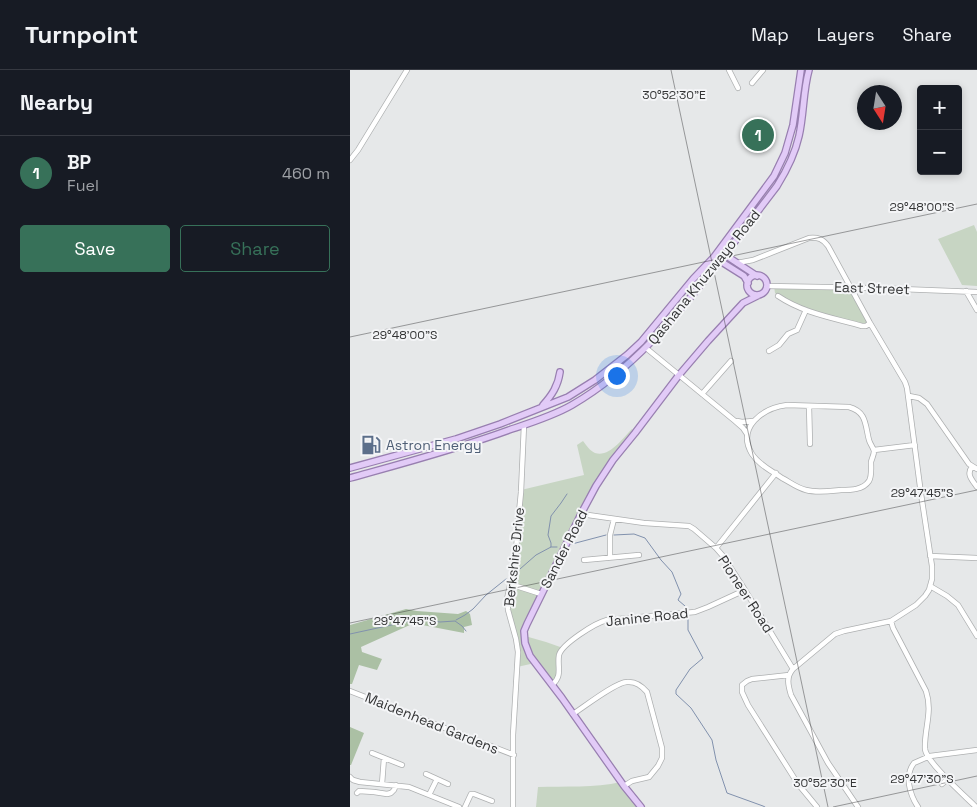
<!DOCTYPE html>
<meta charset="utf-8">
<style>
body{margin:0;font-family:"Space Grotesk",sans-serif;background:#242831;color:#f1f3f6}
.controls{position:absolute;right:15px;top:15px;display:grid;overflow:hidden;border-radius:5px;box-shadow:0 2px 8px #0003}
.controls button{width:45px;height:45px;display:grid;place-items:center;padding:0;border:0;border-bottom:1px solid #363941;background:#171b24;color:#f1f3f6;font:25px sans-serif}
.compass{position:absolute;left:507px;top:15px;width:45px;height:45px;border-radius:50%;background:#171b24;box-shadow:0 2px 8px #0003;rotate:168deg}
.you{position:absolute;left:266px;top:305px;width:18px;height:18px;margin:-12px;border:4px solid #fff;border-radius:50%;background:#1a73e8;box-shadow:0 0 0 8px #1a73e833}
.badge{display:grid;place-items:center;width:32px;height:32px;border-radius:50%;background:#377159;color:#fff;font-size:16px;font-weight:700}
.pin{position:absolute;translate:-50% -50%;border:2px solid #fff;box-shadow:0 1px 5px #0006}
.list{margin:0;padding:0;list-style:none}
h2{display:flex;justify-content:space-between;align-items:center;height:65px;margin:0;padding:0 20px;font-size:21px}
h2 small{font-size:16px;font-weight:400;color:#9ea1a6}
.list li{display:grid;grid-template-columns:32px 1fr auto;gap:15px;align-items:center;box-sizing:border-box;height:75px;padding:0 20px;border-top:1px solid #363941}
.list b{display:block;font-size:19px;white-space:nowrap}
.list p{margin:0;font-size:16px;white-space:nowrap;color:#9ea1a6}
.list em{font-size:16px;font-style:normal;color:#9ea1a6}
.actions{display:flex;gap:10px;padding:15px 20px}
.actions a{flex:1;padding:11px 0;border:1px solid #377159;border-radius:5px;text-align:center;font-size:18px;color:#377159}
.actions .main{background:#377159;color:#fff}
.map{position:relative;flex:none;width:627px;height:737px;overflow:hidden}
header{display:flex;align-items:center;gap:30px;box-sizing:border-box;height:70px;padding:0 25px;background:#171b24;border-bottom:1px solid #363941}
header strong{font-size:24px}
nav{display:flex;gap:28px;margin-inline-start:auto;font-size:18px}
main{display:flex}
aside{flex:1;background:#171b24}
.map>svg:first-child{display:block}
.green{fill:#c7d5c3}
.forest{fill:#abc0a4}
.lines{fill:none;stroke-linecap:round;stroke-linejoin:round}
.stream{stroke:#8191ad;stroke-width:1}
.minor-casing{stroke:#aeb0b1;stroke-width:6}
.major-casing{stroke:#987fb0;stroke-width:8}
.minor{stroke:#fff;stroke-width:4.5}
.major{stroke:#e2cbf7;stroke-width:5.5}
.ticks{fill:none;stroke:#333435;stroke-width:1;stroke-opacity:0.45}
.labels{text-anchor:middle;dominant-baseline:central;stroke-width:4;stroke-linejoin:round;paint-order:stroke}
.street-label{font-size:14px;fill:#333435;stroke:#f4f5f7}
.service-label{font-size:14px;fill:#4e5e75;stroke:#f4f5f7;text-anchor:start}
.ticks-label{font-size:12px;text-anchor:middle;fill:#333435;stroke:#f4f5f7;stroke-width:4;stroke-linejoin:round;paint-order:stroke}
</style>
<header>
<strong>Turnpoint</strong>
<nav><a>Map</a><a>Layers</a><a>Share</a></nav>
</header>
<main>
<aside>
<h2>Nearby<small></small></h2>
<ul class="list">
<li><span class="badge">1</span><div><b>BP</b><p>Fuel</p></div><em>460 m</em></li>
</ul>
<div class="actions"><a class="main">Save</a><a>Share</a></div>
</aside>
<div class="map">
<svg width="627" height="737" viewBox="0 0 627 737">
<rect width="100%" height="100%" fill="#e6e8e9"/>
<!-- green -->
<path class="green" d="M624,155l3,7v54l-15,-1 -24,-46z
M424,216l77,1 20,36 -3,2 -62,-15 -28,-14 -3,-3z
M282,359l3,4 -22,27 -52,94 -36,82 21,6 17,6 -2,2 -2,20 -7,15 -17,-22 -18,4v-15l-10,-53 6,-24 8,-85 63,-15 -7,-30 6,-4c3,4 7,10 12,12 14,5 28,-15 37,-24z
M271,712l21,25h-106l2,-20c28,-1 56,1 83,-5z"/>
<!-- forest -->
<path class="forest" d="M56,539l11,2 41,3 8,-3 4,3 2,11 -8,2v6l-47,-9h-5l-51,23 1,5 20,7 -5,11 -18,-5 -7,19h-2v-59z
M0,657l14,6 -13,32h-1z"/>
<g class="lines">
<!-- stream -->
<path class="stream" d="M264,465l20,-1 11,4 16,22 11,12 9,22 -3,6 7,6
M222,474l34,-9
M201,477h6
M170,499l16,-14 15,-8v-4l-3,-8 3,-19 10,-13 6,-9
M338,547v13l15,28 -13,11 -14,21v4l15,14 21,32 4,20 11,33 36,13 2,1
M106,550l9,-5 8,-6 13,-14 20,-16
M0,564l69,-15 21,3 15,-1 7,5 4,5"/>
<defs>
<path id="minor" d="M379,0l9,18
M402,13l11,-13
M0,90l8,-10 49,-80
M387,193l16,-3 56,-22c9,-1 14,1 19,8l42,77 35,59 2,6 14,106 11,72v13l-3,11 -4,6 -9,9 -25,16 -47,10 -9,3 -42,35c-7,8 -5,16 -2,26l37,68 30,44
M417,216l108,2 102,4
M616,221l11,19
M428,226c25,17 56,22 84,30h4l4,-3
M296,278l89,73 8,7 4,6
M419,281l10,-6 9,-11 9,-4 9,-20
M352,324l29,-33
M559,326l10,2 8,6 42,60 8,5
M437,335l62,2c18,5 16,18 20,33 1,4 4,7 5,11 0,4 -2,7 -3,11 0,6 1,14 -2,19 -6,9 -18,9 -28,9 -11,1 -24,3 -35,0 -9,-2 -16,-8 -24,-12 -10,-7 -23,-13 -30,-24 -16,-27 11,-46 35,-49z
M459,336l1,38
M387,351l5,1 11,-1
M524,380l41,-5
M622,397c-6,7 0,13 5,20
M231,444l63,9 45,3 5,3 22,19 7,8 22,34 48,79
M366,478l60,-75
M580,486l47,2
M260,487v-22l4,-16
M234,490l55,-5
M160,514l31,10
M580,516l17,10 11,9 19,31
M541,551l2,7 33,63c7,21 -2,38 -1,58 1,13 40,47 51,58
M439,605l-37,4 -5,2 -5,4v7l6,13 50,79 19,23
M202,615c11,-9 5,-18 7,-30 3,-11 36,-32 48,-35l88,-8 13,-5 37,-17
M0,621l164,64
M223,644c11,-7 43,-32 54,-32 9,-1 15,4 20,10l15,56v10l-4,8 -9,11 -17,4 -8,5
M22,683l30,12
M76,704l22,10
M0,707l3,3 7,2 49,5 50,20
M32,714l2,-26
M592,714l6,-5
M7,723l2,-2 15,1 13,2 4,-1 3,-3 2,-5
M79,725l8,-16
M115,737l6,-13h3l18,7
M163,737v-72l5,-83 -2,-13 -8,-29 -1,-11 9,-41 1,-25 4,-41 3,-67
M568,737c-8,-12 -14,-31 -4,-44l16,-7 47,-6"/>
<path id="major" d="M372,183l35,23
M367,189l27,17 4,7
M397 215a10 10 0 1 1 20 0a10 10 0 1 1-20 0Z
M193,335c9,-10 15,-19 17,-33
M0,398l106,-29 44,-15 68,-27 27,-17 32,-25 14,-13 52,-63 21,-22 60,-81 11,-23 8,-28 8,-55
M0,408c54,-15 107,-29 159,-48 21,-7 44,-14 63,-25 62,-36 104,-89 148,-144 19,-25 38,-50 57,-75 10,-16 18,-32 22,-50 5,-22 4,-45 10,-66
M291,737l-17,-21 -62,-88 -32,-42 -5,-13 -1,-12 3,-7 54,-110 15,-28 17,-26 22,-27 44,-58 29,-34 35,-38 16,-8"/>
</defs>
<!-- minor casing -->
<use href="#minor" class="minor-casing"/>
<!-- major casing -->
<use href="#major" class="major-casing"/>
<!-- minor -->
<use href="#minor" class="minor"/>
<!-- major -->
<use href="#major" class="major"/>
</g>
<!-- ticks -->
<path class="ticks" d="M321,0l157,737M0,267l627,-133M0,553l627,-133M483,737l144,-31"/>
<!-- icons -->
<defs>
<symbol id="fuel-bare" viewBox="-9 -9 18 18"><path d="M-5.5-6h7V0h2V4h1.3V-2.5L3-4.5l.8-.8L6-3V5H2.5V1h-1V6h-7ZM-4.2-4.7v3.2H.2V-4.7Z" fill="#5c6f8a" stroke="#f4f5f7" stroke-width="2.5" paint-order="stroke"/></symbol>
</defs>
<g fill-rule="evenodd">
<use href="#fuel-bare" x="7" y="361" width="28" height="28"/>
</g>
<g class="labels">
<!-- street labels -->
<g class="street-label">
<text transform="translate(354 207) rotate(-51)">Qashana Khuzwayo Road</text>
<text transform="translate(522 218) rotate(2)">East Street</text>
<text transform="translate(214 479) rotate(-63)">Sander Road</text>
<text transform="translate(164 487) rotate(-84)">Berkshire Drive</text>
<text transform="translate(396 524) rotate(57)">Pioneer Road</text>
<text transform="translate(297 547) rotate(-6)">Janine Road</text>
<text transform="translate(82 653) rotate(22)">Maidenhead Gardens</text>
</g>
<!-- service labels -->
<g class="service-label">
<text x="36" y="375">Astron Energy</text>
</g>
</g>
<g class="ticks-label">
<text x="324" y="29">30°52'30"E</text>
<text x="572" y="141">29°48'00"S</text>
<text x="55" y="269">29°48'00"S</text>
<text x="572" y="427">29°47'45"S</text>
<text x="55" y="555">29°47'45"S</text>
<text x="572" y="713">29°47'30"S</text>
<text x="475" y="717">30°52'30"E</text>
</g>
</svg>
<div class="controls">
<button>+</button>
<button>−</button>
</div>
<svg class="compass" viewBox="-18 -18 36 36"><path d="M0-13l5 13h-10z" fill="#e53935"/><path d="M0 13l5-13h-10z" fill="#9ea1a6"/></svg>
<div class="you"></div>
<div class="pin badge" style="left:408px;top:65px">1</div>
</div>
</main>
